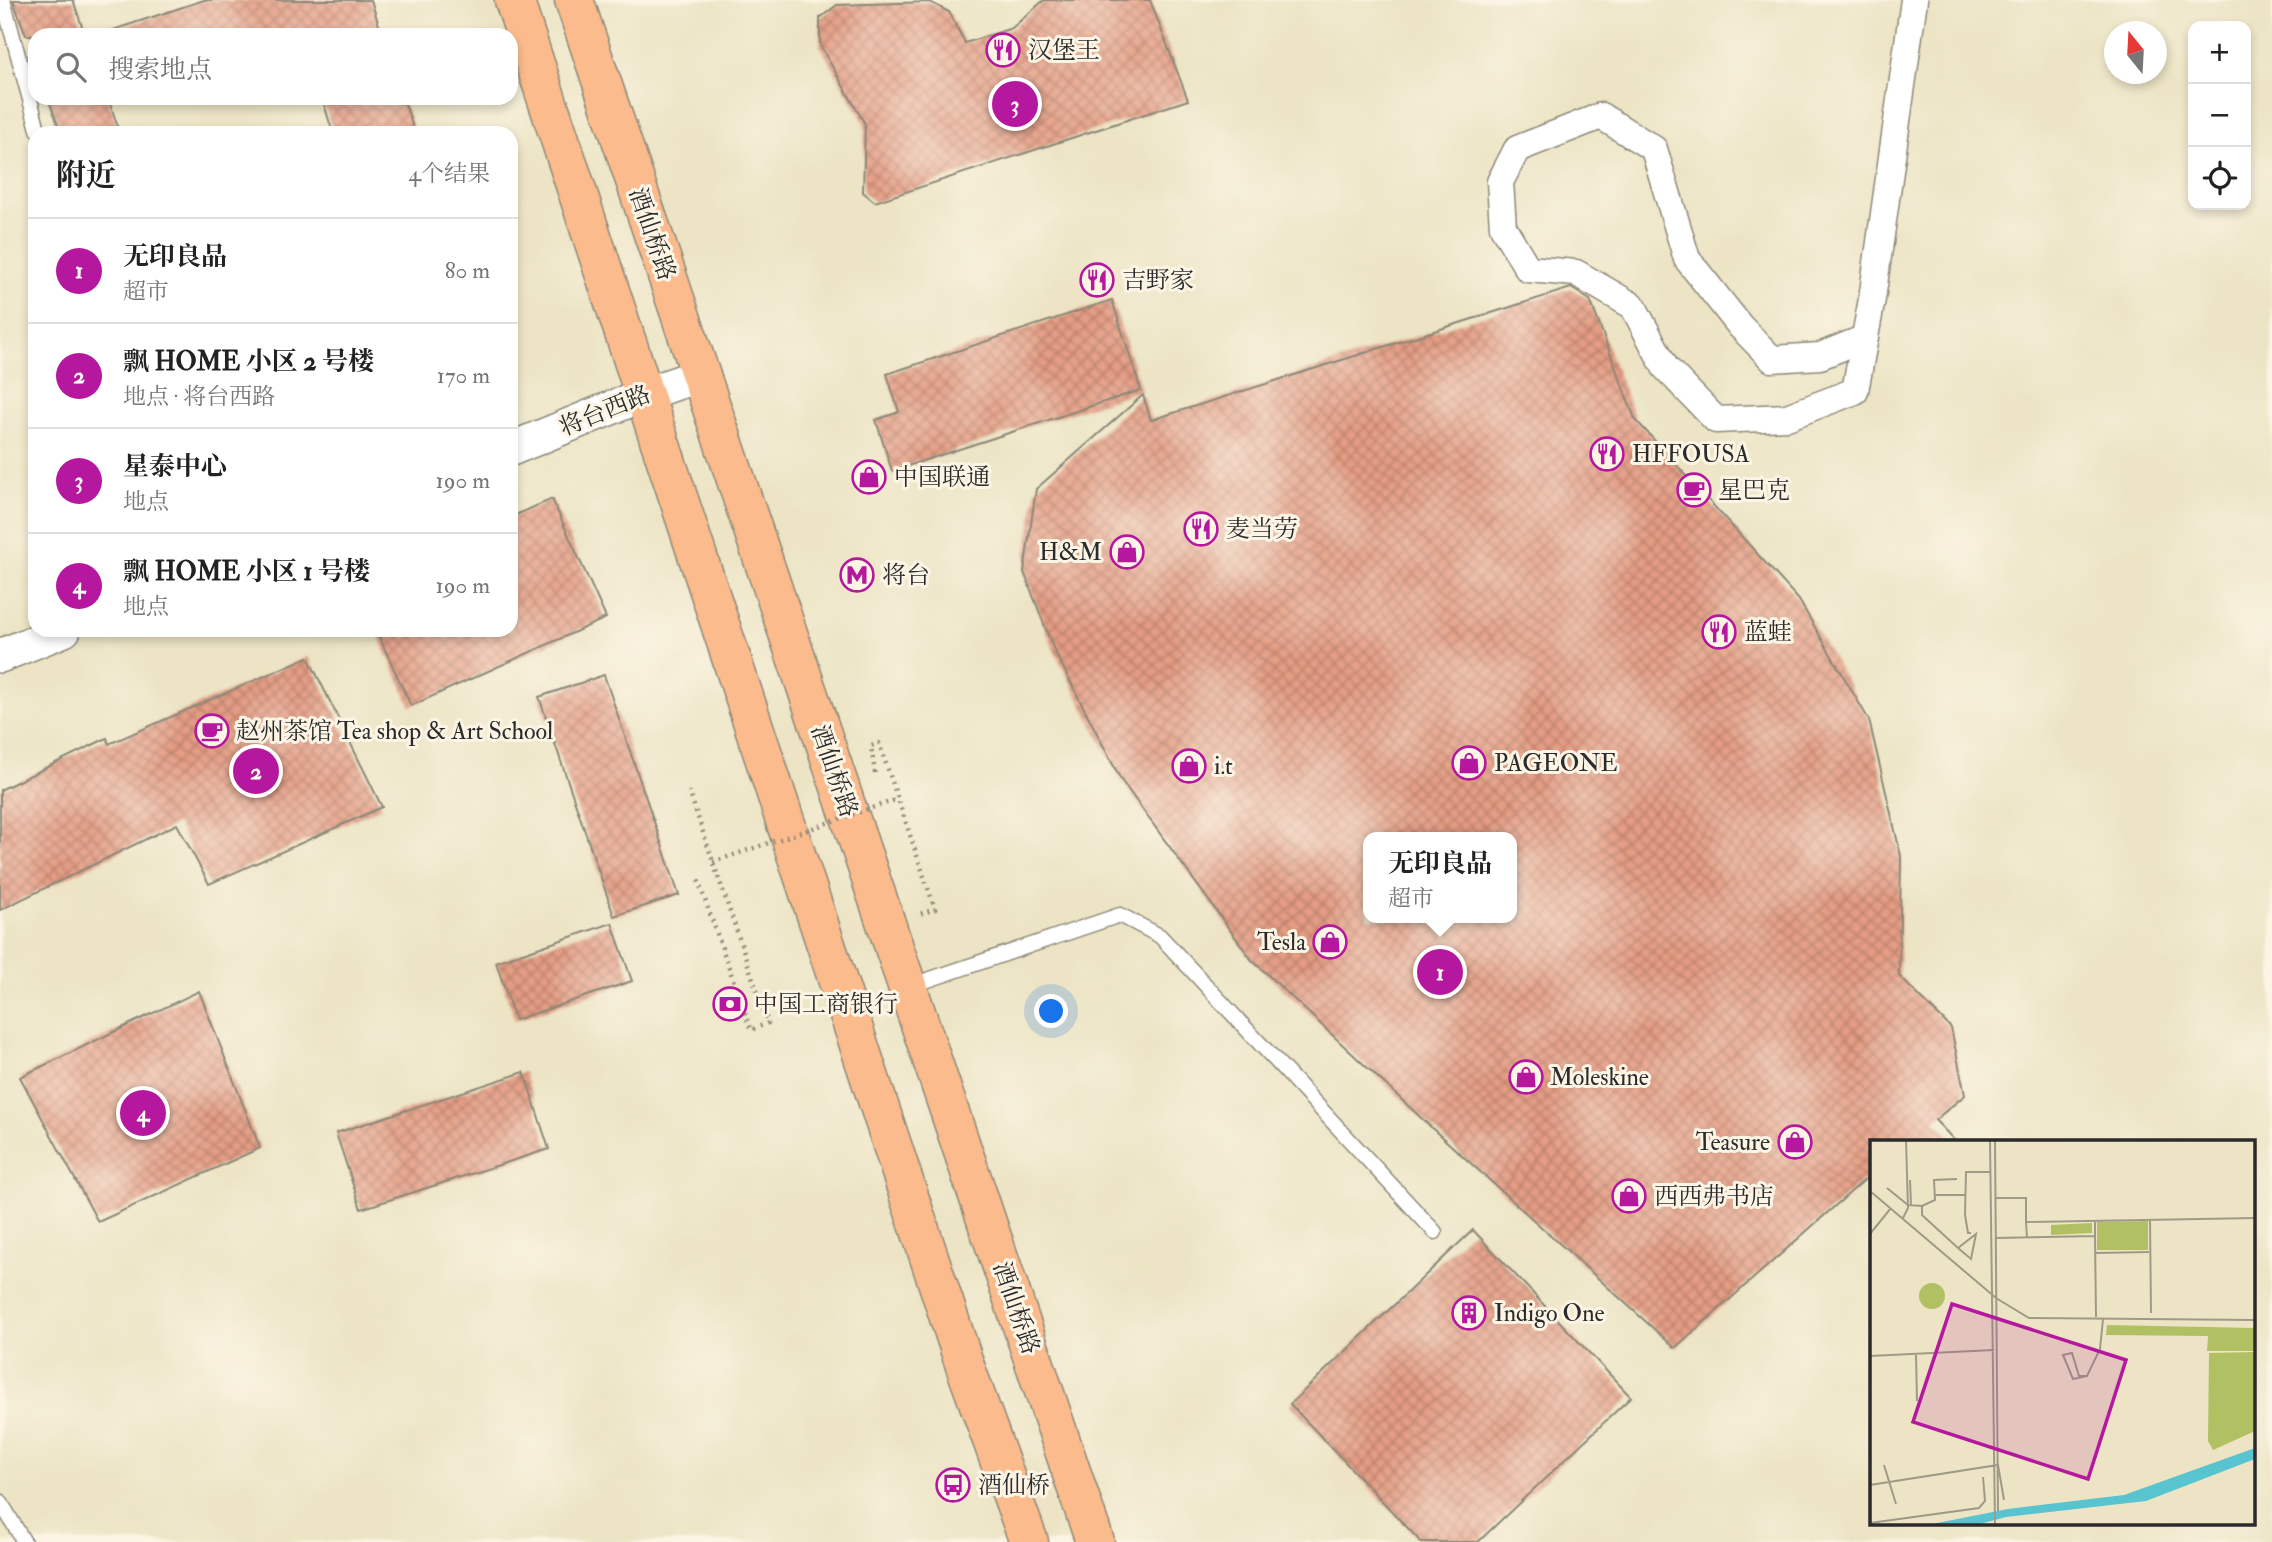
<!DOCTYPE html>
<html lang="zh">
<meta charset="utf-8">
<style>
body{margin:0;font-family:"IM FELL Double Pica","Noto Serif SC",serif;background:#f2f2f2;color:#222}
.controls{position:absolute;right:21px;top:21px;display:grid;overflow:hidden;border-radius:14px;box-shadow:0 4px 10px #0003}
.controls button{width:63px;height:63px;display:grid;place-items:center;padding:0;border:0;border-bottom:2px solid #e0e0e0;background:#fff;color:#222;font:35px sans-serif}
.compass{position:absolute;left:2104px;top:21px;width:63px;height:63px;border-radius:50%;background:#fff;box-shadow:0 4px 10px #0003;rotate:342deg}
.you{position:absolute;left:1052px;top:1012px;width:24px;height:24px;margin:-18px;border:5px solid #fff;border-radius:50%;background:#1a73e8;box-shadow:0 0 0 10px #1a73e833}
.badge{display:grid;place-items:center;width:46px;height:46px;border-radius:50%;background:#b5179e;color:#fff;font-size:23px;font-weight:700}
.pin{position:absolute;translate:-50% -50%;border:4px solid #fff;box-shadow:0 2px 7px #0006}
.popup{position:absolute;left:1363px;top:832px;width:154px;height:91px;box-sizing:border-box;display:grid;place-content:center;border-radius:14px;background:#fff;filter:drop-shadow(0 2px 5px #0005);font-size:23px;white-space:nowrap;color:#767676}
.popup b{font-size:26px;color:#222}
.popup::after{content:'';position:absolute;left:50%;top:100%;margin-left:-14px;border:14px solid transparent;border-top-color:#fff}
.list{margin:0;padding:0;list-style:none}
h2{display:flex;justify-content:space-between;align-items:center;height:91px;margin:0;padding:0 28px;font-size:30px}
h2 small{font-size:23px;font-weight:400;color:#767676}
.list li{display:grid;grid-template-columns:46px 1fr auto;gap:21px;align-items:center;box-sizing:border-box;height:105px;padding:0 28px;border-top:2px solid #e0e0e0}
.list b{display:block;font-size:26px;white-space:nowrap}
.list p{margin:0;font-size:23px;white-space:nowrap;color:#767676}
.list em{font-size:23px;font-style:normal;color:#767676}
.icon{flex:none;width:38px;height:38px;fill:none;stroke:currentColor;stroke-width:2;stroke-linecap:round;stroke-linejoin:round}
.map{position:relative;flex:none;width:2272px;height:1542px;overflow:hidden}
.search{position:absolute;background:#fff;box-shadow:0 4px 10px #0003;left:28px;top:28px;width:490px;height:77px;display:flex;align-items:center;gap:18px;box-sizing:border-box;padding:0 24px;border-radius:21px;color:#767676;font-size:26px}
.panel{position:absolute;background:#fff;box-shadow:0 4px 10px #0003;left:28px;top:126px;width:490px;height:511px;border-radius:21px}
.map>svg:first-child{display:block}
.building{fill:url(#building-cross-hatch);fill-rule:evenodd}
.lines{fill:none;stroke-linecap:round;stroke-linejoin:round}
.service-casing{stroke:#8c8878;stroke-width:17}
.minor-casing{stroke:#8c8878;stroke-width:29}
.tertiary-casing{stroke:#8c8878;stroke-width:36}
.primary-casing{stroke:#8c8878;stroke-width:41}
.path{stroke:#8c8878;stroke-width:4.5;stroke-dasharray:2 5;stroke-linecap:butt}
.service{stroke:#fff;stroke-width:14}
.minor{stroke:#fff;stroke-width:26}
.tertiary{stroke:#fff;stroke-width:33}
.primary{stroke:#fbbb8c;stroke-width:38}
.path-bridge{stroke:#8c8878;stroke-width:4.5;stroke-dasharray:2 5;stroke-linecap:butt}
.labels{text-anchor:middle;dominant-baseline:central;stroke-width:6;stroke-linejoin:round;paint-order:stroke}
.poi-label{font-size:24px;fill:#2b2b2b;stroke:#fcf5e5;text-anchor:start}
.street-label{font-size:24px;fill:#2b2b2b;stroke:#fcf5e5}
.inset-road{fill:none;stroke:#9f9a87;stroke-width:2}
.view{fill:#b5179e;fill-opacity:0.15;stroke:#b5179e;stroke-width:3.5}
.inset-edge{fill:none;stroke:#2b2b2b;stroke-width:3.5}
</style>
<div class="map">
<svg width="2272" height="1542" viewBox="0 0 2272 1542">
<defs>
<pattern id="building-cross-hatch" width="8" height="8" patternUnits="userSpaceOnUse" patternTransform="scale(1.75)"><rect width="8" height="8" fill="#e59d84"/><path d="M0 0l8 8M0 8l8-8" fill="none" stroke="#ba806c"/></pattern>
</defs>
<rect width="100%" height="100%" fill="#fcf5e5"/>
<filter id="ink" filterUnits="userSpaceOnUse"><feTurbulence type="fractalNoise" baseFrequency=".0143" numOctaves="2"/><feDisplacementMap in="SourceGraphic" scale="14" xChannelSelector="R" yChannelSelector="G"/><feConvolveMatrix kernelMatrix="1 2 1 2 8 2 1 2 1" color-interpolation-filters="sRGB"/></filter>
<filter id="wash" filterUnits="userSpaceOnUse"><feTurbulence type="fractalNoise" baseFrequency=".00686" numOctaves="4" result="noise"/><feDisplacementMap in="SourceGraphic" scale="28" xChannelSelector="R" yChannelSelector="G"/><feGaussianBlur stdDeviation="1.57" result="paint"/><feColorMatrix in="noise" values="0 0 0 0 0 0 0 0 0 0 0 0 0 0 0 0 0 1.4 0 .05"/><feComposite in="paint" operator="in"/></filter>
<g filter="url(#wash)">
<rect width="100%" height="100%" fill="#ece4c4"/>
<g id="blocks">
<!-- building -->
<path class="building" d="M13,0h60l12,35h-59z
M204,0h167l11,35h-268l-1,-5z
M1044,0h106l38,100 -313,102 -12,-10 2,-68 -45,-79v-27l17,-13 93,-3 19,10 16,31 47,-15z
M48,98h60l12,35h-59z
M322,98h81l12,35h-82z
M1571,288l19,12 45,119 164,181 70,120 32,136 -2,120 52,52 14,67 -30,25 20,21h-84v33l-196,174 -241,-218 -182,-170 -131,-180 -67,-130 -30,-78 12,-83 107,-94 8,25zM1368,837h144v81h-144z
M1112,300l29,90 -249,81 -16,-51 23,-8 -12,-38z
M552,499l54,119 -195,88 -35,-76h135v-113z
M308,657l74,150 -173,77 -32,-60 -177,86v-120l107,-52 2,6z
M604,675l75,220 -65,21 -75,-219z
M612,923l20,58 -117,39 -19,-58z
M199,991l61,157 -162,74 -78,-145z
M524,1072l25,77 -188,60 -25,-76z
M1473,1230l158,167 -153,145h-57l-131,-138z"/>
</g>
</g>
<g filter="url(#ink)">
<use href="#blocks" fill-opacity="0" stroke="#8c8878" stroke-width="2"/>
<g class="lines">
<defs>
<path id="service" d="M3,0l36,133
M910,986l210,-71 40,21 275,296
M0,1501l24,41"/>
<path id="minor" d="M1865,338l-45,18 -48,3 -32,-33 -53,-67 -33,-110 -53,-33 -84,33 -17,33 3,45 25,42 48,4 57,33 32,61 51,53 71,-3 68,-26 17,-92 42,-299"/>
<path id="tertiary" d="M511,449l134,-55 55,-19
M0,656l64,-26"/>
<path id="primary" d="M514,0l451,1366 64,176
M574,0l521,1542"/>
</defs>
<!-- service casing -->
<use href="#service" class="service-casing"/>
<!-- minor casing -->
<use href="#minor" class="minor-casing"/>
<!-- tertiary casing -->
<use href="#tertiary" class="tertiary-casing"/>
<!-- primary casing -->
<use href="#primary" class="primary-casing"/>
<!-- path -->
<path class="path" d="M875,773l-4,-27 8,-3 56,166 -15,5
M689,791l79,232 -17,7 -53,-150"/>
<!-- service -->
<use href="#service" class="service"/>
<!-- minor -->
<use href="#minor" class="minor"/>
<!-- tertiary -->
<use href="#tertiary" class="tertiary"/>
<!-- primary -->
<use href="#primary" class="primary"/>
<!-- path-bridge -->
<path class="path-bridge" d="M713,862l185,-63"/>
</g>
</g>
<!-- icons -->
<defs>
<symbol id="restaurant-ring" viewBox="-11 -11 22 22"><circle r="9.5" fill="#fcf5e5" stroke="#b5179e" stroke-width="1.5"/><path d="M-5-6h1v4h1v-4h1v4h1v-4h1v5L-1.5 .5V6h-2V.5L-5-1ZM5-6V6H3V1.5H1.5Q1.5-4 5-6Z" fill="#b5179e"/></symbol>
<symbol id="shop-ring" viewBox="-11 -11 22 22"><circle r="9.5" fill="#fcf5e5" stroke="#b5179e" stroke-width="1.5"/><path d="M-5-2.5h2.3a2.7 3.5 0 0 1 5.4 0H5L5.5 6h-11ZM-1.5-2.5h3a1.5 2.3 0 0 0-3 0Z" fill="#b5179e"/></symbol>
<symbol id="cafe-ring" viewBox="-11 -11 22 22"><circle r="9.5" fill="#fcf5e5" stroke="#b5179e" stroke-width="1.5"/><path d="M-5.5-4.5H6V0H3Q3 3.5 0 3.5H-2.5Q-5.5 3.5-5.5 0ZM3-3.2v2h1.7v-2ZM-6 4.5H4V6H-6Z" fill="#b5179e"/></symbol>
<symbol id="metro-ring" viewBox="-11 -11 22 22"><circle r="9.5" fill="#fcf5e5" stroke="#b5179e" stroke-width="1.5"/><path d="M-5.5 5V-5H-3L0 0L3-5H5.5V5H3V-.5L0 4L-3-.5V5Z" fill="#b5179e"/></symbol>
<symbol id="bank-ring" viewBox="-11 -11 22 22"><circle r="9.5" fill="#fcf5e5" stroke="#b5179e" stroke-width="1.5"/><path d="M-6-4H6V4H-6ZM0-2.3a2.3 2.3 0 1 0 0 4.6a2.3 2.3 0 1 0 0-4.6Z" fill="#b5179e"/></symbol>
<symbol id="building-ring" viewBox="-11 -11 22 22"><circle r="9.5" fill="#fcf5e5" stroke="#b5179e" stroke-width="1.5"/><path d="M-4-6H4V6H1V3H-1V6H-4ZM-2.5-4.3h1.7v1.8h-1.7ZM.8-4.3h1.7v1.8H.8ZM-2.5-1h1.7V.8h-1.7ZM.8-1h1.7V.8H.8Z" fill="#b5179e"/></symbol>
<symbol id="bus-ring" viewBox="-11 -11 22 22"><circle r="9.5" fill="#fcf5e5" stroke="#b5179e" stroke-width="1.5"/><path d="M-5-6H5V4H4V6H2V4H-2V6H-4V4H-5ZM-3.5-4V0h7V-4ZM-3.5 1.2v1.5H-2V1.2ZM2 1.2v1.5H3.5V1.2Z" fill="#b5179e"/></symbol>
</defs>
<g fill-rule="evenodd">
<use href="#restaurant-ring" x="984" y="31" width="38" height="38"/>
<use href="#restaurant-ring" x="1078" y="261" width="38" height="38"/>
<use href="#restaurant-ring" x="1588" y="435" width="38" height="38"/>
<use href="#shop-ring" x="850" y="458" width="38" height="38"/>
<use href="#cafe-ring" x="1675" y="471" width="38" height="38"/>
<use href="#restaurant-ring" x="1182" y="510" width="38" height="38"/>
<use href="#shop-ring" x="1108" y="533" width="38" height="38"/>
<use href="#metro-ring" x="838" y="556" width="38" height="38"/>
<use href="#restaurant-ring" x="1700" y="613" width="38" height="38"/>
<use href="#cafe-ring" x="193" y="712" width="38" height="38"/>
<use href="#shop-ring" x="1450" y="744" width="38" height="38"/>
<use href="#shop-ring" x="1170" y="747" width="38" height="38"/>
<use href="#shop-ring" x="1311" y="923" width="38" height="38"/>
<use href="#bank-ring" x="711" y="985" width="38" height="38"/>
<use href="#shop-ring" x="1507" y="1058" width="38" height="38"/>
<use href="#shop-ring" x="1776" y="1123" width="38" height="38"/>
<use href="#shop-ring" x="1610" y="1177" width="38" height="38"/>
<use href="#building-ring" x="1450" y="1294" width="38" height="38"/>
<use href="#bus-ring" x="934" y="1466" width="38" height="38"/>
</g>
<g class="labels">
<!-- poi labels -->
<g class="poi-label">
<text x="1028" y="50">汉堡王</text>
<text x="1122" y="280">吉野家</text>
<text x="1632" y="454">HFFOUSA</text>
<text x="894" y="477">中国联通</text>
<text x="1718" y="490">星巴克</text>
<text x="1226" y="529">麦当劳</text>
<text x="1102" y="552" text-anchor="end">H&amp;M</text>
<text x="882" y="575">将台</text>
<text x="1744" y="632">蓝蛙</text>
<text x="236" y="731">赵州茶馆 Tea shop &amp; Art School</text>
<text x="1494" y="763">PAGEONE</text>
<text x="1214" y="766">i.t</text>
<text x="1306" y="942" text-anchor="end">Tesla</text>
<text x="754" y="1004">中国工商银行</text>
<text x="1550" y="1077">Moleskine</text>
<text x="1770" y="1142" text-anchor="end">Teasure</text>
<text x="1654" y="1196">西西弗书店</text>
<text x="1494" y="1313">Indigo One</text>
<text x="978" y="1485">酒仙桥</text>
</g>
<!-- street labels -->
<g class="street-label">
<text transform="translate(652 234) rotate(71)">酒仙桥路</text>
<text transform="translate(605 411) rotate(-22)">将台西路</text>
<text transform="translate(834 771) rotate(71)">酒仙桥路</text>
<text transform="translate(1016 1308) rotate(71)">酒仙桥路</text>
</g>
</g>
<!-- overview -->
<g transform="translate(1870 1140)">
<rect width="385" height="385" fill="#ece4c4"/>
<path d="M222,83v10l-41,2v-10zM385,212v79l-42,19 -5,-9 1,-88z" fill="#b1c063"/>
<path d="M278,81v29h-51v-28zM237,185l148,3v23h-48l1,-15 -102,-1z" fill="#b1c063"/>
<path d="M49 156a13 13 0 1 1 26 0a13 13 0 1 1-26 0Z" fill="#b1c063"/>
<path d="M385,308v11l-109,42 -140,16 -30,8h-49l81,-16 116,-14z" fill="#57c4cf"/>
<path class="inset-road" d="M120,0l5,385M125,0l3,371M40,40l1,25M17,48l21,17 14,1v9l36,33 13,11 5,-25 -18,14M0,51l126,107 33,20 226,2M65,55h30M126,58h30v24M52,66l13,-6 -1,-20 23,-1M33,78l5,-10 -2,-68M280,79l1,94M101,93h-3l-3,-18 1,-43h24M0,94l21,-26M225,96l1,81M125,98l100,-2v-16M157,98l-1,-16 229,-4M225,113l54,-1M46,215l1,46M0,216l124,-6M217,236l-14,3 -10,-24 9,-2 7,23h8l13,-27 3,-30M14,325l12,39M0,345l128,-20 6,35M0,383l109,-15 6,-7 -2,-24"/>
<path class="view" d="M82,164l174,56 -38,119 -175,-57z"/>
<rect width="385" height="385" class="inset-edge"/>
</g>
</svg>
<div class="controls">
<button>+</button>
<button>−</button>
<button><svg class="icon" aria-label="locate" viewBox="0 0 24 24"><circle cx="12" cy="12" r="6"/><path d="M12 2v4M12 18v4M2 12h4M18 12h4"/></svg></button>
</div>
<svg class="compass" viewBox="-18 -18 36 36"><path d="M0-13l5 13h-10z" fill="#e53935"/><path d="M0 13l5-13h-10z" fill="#767676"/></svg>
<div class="you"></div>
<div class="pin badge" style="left:1440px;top:972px">1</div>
<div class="popup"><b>无印良品</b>超市</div>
<div class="pin badge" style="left:256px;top:771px">2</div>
<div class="pin badge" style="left:1015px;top:104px">3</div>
<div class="pin badge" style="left:143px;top:1113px">4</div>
<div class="search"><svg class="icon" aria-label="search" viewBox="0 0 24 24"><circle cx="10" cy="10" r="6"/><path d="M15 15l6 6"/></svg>搜索地点</div>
<section class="panel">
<h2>附近<small>4个结果</small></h2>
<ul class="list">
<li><span class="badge">1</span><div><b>无印良品</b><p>超市</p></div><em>80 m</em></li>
<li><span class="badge">2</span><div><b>飘 HOME 小区 2 号楼</b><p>地点 · 将台西路</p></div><em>170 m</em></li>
<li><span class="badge">3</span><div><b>星泰中心</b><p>地点</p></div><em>190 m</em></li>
<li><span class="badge">4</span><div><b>飘 HOME 小区 1 号楼</b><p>地点</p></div><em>190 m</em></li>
</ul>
</section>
</div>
